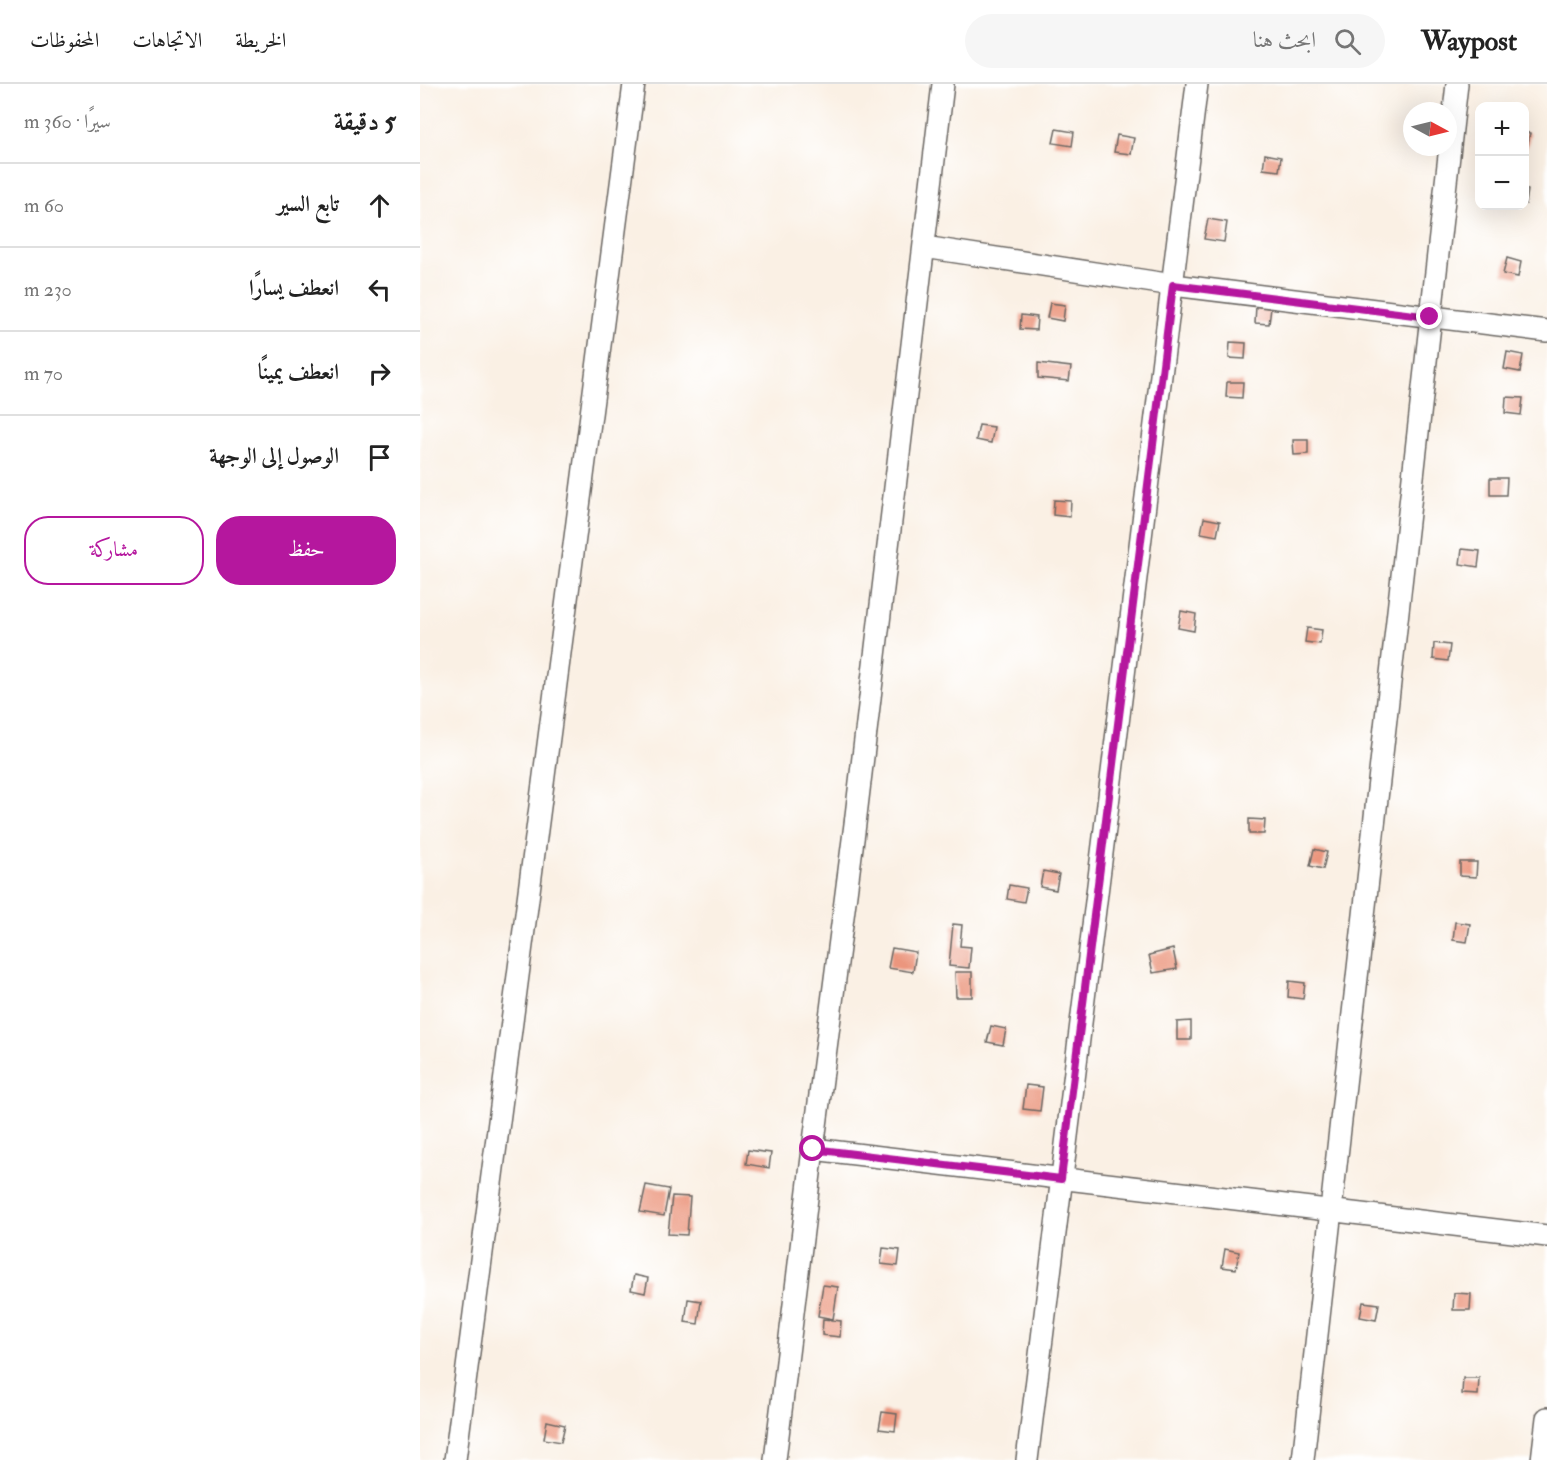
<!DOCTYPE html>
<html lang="ar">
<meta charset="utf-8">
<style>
body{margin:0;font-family:"IM FELL Double Pica",Amiri,serif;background:#f6f6f6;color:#222;direction:rtl}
.controls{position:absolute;right:18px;top:18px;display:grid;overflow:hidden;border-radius:12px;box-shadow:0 6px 24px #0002}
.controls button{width:54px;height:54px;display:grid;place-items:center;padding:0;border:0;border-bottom:2px solid #e0e0e0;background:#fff;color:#222;font:30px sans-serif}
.compass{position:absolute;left:983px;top:18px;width:54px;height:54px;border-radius:50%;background:#fff;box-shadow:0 6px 24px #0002;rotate:97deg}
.stop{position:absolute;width:18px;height:18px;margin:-14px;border:4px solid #b5179e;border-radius:50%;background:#fff}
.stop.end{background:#b5179e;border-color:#fff;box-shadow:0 2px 6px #0008}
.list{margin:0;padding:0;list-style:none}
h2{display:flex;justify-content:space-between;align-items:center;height:78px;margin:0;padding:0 24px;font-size:26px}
h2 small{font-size:20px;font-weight:400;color:#767676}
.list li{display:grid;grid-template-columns:39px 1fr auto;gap:18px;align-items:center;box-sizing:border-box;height:84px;padding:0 24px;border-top:2px solid #e0e0e0}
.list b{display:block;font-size:22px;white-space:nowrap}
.list em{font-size:20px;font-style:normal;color:#767676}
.actions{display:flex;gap:12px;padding:18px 24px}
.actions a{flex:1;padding:14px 0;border:2px solid #b5179e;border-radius:24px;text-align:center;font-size:21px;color:#b5179e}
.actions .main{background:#b5179e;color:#fff}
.icon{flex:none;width:33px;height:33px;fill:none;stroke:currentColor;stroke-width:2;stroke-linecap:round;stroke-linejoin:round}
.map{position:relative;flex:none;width:1127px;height:1376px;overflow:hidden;direction:ltr}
header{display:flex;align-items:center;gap:36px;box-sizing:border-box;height:84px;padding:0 30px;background:#fff;border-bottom:2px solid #e0e0e0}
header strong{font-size:28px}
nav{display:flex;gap:33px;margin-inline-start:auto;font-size:21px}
.search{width:420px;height:54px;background:#f6f6f6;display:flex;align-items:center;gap:15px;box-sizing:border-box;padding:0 21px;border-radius:33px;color:#767676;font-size:22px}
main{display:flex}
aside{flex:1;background:#fff}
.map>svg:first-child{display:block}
.building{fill:#eb967e}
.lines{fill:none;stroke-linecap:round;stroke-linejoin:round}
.street-casing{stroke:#6a6662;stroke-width:24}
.street{stroke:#fff;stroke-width:21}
.route{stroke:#b5179e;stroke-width:8}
</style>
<header>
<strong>Waypost</strong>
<div class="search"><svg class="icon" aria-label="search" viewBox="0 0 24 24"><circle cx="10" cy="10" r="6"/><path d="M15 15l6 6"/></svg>ابحث هنا</div>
<nav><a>الخريطة</a><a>الاتجاهات</a><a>المحفوظات</a></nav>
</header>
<main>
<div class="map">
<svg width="1127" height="1376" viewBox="0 0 1127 1376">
<rect width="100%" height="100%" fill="#fff"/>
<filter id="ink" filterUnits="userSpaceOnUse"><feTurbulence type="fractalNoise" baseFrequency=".0167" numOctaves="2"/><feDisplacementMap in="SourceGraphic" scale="12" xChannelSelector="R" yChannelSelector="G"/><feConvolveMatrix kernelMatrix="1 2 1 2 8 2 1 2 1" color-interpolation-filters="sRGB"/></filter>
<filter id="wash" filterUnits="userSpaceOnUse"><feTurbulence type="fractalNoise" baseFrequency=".008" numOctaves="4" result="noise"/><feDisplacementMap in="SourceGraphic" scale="24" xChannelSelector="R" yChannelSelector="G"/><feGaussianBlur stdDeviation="1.35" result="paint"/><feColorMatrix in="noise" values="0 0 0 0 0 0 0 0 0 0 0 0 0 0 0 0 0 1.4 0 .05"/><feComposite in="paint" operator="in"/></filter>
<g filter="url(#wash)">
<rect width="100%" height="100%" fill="#faf0e4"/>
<g id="blocks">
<!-- building -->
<path class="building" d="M636,45l18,3 -2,14 -19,-3z
M1104,48l6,1 -3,15 -3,-1z
M697,51l17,3 -3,16 -17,-2z
M845,70l16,3 -2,14 -16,-2z
M1104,105l4,1 -2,14h-2z
M788,135l19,3 -3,20 -20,-3z
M1087,174l14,4 -3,15 -15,-3z
M630,219l15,2 -2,16 -16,-3z
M836,222l15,2 -2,16 -14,-1z
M601,231l16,2 -1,13 -16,-1z
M810,258l16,1 -1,16 -16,-1z
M1087,268l16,3 -3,17 -16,-3z
M618,279l33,4 -2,14 -31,-3z
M807,298h16l-1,16 -16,-1z
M1086,313l17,1 -2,17 -16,-2z
M559,341l15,2 -3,16 -15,-3z
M873,356h15v14l-14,1z
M1070,394h17l-1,17h-16z
M634,416l17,1 -1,16 -17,-2z
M784,434l16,3 -3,15 -16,-3z
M1042,465l18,2 -2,16 -18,-3z
M761,527l15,3 -2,17 -16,-3z
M887,544l15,2 -2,14 -15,-2z
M1014,559l16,2 -2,16 -15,-2z
M829,735l16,1 -1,14h-15z
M894,765l13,3 -4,17 -13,-3z
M1040,778h17l-1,15 -16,-1z
M623,787l16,3 -3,16 -16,-3z
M589,801l18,3 -3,14 -17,-3z
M1035,838l15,2 -3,18 -14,-2z
M533,840l9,1 -2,21 11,1 -2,21 -20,-2z
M472,864l24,4 -3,20 -25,-4z
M753,865l4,20 -24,4 -4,-18z
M535,888h17v25h-16z
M869,897l16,2 -2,16 -15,-2z
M771,937v19h-14v-18z
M571,942l15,3 -3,16 -16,-3z
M606,1001l17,2 -3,24 -17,-2z
M328,1066l23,3 -2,15 -23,-4z
M226,1101l23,4 -5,27 -24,-4z
M252,1112l18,1 -3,38 -19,-1z
M463,1164l17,2 -2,16 -17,-2z
M805,1165l14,3 -3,17 -14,-2z
M214,1191l14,3 -3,15 -14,-3z
M403,1201l15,2 -5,32 -15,-3z
M1034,1209l17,1 -1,16h-17z
M268,1215l13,2 -3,23 -13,-2z
M943,1218l16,2 -3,16 -16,-3z
M403,1235l18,2 -1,16 -18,-2z
M1043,1294h16l-1,17 -16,-1z
M462,1328l15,2 -2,17 -16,-2z
M127,1337l18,4 -4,17 -17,-3z"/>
</g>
</g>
<g filter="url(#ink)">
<use href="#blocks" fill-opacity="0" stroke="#6a6662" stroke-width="1.5"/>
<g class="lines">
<defs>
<path id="street" d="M504,163l249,38 374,46
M393,1065l734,87
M35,1376l179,-1376
M355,1376l38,-311 42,-325 88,-740
M607,1376l170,-1376
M883,1376l154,-1376
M1122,1376l5,-42"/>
</defs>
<!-- street casing -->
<use href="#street" class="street-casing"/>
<!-- street -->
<use href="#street" class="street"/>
</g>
</g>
<g class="lines" filter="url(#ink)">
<!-- route -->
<path class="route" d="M393,1065l248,30 112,-894 257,32"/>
</g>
</svg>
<div class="controls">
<button>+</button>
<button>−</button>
</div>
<svg class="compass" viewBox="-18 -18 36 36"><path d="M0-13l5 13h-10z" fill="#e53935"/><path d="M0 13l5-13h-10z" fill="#767676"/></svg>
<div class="stop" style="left:393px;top:1065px"></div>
<div class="stop end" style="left:1010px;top:233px"></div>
</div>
<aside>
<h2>5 دقيقة<small>سيرًا · 360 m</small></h2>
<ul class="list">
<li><svg class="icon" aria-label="ahead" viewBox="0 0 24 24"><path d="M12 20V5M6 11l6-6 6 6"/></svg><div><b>تابع السير</b></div><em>60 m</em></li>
<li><svg class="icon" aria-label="left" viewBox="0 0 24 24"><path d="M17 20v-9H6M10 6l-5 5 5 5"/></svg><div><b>انعطف يسارًا</b></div><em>230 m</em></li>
<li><svg class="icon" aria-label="right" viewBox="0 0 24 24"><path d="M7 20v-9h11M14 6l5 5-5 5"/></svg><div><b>انعطف يمينًا</b></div><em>70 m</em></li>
<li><svg class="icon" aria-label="arrive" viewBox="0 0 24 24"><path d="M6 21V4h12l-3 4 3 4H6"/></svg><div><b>الوصول إلى الوجهة</b></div></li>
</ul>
<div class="actions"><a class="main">حفظ</a><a>مشاركة</a></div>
</aside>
</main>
